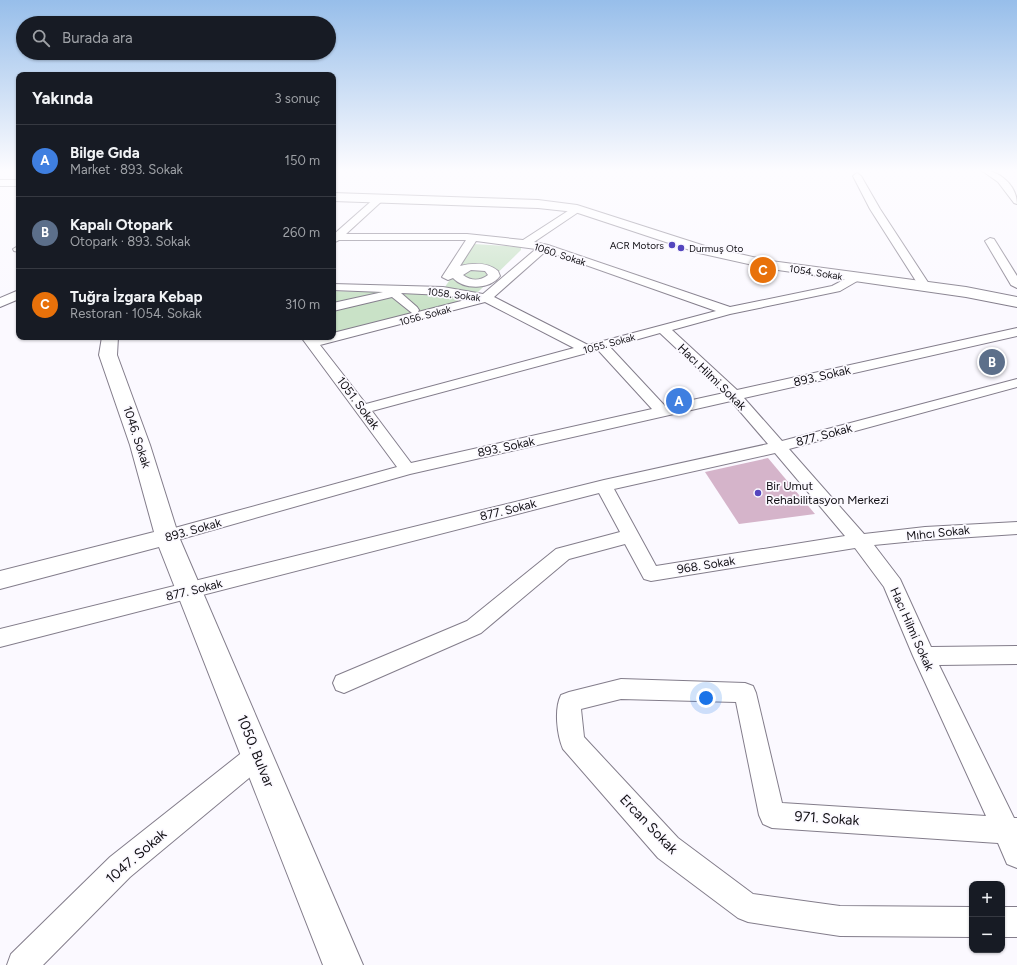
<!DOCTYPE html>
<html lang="tr">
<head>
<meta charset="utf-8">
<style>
  :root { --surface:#171b24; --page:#242831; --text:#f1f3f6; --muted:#9ea1a6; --line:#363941; --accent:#8c9099 }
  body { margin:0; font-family:Figtree,sans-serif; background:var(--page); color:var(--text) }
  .controls { position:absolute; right:12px; bottom:12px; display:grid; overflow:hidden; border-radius:8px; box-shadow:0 1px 3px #0004 }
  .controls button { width:36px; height:36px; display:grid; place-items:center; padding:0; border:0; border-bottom:1px solid var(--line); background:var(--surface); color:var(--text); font:20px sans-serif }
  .you { position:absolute; left:706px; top:698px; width:14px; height:14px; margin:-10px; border:3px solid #fff; border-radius:50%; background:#1a73e8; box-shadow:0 0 0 6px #1a73e833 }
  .badge { display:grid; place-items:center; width:26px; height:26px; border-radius:50%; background:var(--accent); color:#fff; font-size:13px; font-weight:700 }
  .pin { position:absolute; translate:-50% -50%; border:2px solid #fff; box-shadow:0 1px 4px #0006 }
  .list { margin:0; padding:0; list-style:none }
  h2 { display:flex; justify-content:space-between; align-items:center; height:52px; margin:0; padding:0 16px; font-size:17px }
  h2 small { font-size:13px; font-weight:400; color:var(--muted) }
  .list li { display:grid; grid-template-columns:26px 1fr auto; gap:12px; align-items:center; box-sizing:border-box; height:72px; padding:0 16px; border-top:1px solid var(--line) }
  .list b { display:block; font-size:15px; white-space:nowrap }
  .list p { margin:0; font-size:13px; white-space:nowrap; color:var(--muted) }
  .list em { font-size:13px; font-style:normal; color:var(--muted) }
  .icon { flex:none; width:22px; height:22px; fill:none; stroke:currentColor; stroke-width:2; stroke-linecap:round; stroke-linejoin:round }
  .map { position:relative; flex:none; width:1017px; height:965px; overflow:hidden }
  .search { position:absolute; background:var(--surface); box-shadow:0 1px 3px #0004; left:16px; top:16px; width:320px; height:44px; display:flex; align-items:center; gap:10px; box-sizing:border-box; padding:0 14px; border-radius:22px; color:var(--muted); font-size:15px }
  .panel { position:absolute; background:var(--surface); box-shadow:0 1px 3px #0004; left:16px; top:72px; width:320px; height:268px; border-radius:8px }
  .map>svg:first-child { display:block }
  .green { fill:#c9e2c7 }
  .building { fill:#d5b4ca }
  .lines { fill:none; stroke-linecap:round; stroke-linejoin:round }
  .street-casing { stroke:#837d8b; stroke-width:2 }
  .secondary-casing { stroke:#837d8b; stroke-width:2 }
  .street { fill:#fff; fill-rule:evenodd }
  .secondary { fill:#fff; fill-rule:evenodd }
  .poi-dot { fill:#5446be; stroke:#fbf9ff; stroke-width:1.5 }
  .labels { text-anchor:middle; stroke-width:3.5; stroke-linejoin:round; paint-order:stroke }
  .far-poi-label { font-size:10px; fill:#121015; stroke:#fbf9ff; text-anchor:end }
  .far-street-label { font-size:10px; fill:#121015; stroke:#fbf9ff }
  .street-label { font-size:12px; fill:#121015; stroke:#fbf9ff }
  .poi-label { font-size:12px; fill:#121015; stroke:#fbf9ff; text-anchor:start }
  .near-street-label { font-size:14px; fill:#121015; stroke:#fbf9ff }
</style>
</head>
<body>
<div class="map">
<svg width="1017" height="965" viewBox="0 0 1017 965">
  <rect width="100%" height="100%" fill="#fbf9ff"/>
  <g class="green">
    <polygon points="474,244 521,247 521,250 477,293 469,293 445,287"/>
    <polygon points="333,291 421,293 452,296 462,303 333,335"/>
  </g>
  <polygon class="building" points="768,458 815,514 739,524 705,472"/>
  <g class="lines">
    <defs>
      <g id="street">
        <path d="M 981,170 C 999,170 1017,185 1017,204 L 1014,203 L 998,182 Z"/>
        <polygon points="857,173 861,176 880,209 931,287 929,289 921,289 870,209 853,176"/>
        <rect x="0" y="180" width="19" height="6"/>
        <path d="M 379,196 L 384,199 L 382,201 L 346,234 L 467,234 L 523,240 L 574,207 L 580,207 L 580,211 L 534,242 L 548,245 L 730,307 L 832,286 L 851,276 L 859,276 L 861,278 L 859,280 L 840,291 L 730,314 L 672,330 L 737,390 L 1017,328 L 1017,336 L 744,398 L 782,441 L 1017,379 L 1017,387 L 789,449 L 864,534 L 925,527 L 1017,522 L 1017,534 L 925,540 L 874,545 L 900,579 L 931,647 L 1017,646 L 1017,664 L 939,665 L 1014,818 L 1017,818 L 1017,868 L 1007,864 L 998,843 L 772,828 L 763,824 L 759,815 L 736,702 L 621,699 L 581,709 L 584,737 L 678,838 L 753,894 L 840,906 L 972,907 L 972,937 L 840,936 L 748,922 L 738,918 L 658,858 L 563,749 C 557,735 554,709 561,695 L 569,692 L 621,679 L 745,683 L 753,686 L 756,693 L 782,803 L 986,816 L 913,656 L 884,587 L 855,548 L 651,581 L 644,579 L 625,544 L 569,559 L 481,633 L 344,693 L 336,690 L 333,683 L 336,676 L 467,621 L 556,549 L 620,532 L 599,493 L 0,647 L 0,629 L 604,480 L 768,444 L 731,401 L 410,474 L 167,543 L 160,542 L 158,537 L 160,532 L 397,467 L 301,337 L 333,337 L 333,333 L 412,313 L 392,297 L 333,311 L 333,303 L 383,292 L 333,290 L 333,284 L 443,287 L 483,294 L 536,249 L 476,241 L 460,266 C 473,263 487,262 498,271 L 500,276 C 490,290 464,290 453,278 L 448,280 L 442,277 L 466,240 L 339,240 L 333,243 L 333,235 L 376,197 ZM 546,251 L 716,311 L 588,345 L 494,297 ZM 471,270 L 485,271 L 488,275 C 480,281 471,281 463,275 ZM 401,293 L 443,295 L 469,299 L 418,312 L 419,310 L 417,307 ZM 485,302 L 574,348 L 366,404 L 320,345 ZM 660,333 L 724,393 L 665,406 L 610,347 ZM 598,350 L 652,409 L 411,463 L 372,411 ZM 775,453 L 845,536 L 656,566 L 614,489 Z"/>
        <polygon points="990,238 994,239 1017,276 1017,288 1011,285 985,241"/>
        <polygon points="18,246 19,252 14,251 13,249"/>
        <polygon points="19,290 19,299 0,307 0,298"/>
        <polygon points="258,744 267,747 270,755 267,763 130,877 43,965 7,965 11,954 110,857 249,747"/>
        <rect x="1002" y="907" width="15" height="30"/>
      </g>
      <g id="secondary">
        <polygon points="333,193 538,200 577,205 708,247 771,261 966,287 1017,297 1017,307 966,297 771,269 699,253 575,212 538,208 333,201"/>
        <polygon points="102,337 118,337 117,355 150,445 179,537 363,965 323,965 159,547 0,589 0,571 154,532 130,445 99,355"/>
      </g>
    </defs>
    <use href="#street" class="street-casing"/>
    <use href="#secondary" class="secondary-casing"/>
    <use href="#street" class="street"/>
    <use href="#secondary" class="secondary"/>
  </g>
  <linearGradient id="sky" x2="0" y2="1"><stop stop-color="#97beea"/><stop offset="0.56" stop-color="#fdfcff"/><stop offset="1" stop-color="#fdfcff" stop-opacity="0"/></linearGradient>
  <rect width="1017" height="305" fill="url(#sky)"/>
  <g class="poi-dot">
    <circle cx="672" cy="245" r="4"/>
    <circle cx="681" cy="248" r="4"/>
    <circle cx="758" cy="493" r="4"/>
  </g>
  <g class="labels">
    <g class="far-poi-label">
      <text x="664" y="249">ACR Motors</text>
      <text x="689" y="252" text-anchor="start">Durmuş Oto</text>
    </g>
    <g class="far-street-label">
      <text transform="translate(560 254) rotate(18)" y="4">1060. Sokak</text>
      <text transform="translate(816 272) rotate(9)" y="4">1054. Sokak</text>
      <text transform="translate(454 294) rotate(7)" y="4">1058. Sokak</text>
      <text transform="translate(425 315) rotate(-15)" y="4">1056. Sokak</text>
      <text transform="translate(609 343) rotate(-15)" y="4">1055. Sokak</text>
    </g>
    <g class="street-label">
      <text transform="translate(822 376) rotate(-13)" y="4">893. Sokak</text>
      <text transform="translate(712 377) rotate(44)" y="4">Hacı Hilmi Sokak</text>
      <text transform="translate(358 403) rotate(53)" y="4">1051. Sokak</text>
      <text transform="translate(824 435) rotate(-15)" y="4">877. Sokak</text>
      <text transform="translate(137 437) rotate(72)" y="4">1046. Sokak</text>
      <text transform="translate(506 447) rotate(-12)" y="4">893. Sokak</text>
      <text transform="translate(508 510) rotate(-14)" y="4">877. Sokak</text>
      <text transform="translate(193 530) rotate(-16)" y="4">893. Sokak</text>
      <text transform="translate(938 533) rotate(-6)" y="4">Mıhcı Sokak</text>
      <text transform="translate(706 565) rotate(-9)" y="4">968. Sokak</text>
      <text transform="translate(194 590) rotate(-14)" y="4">877. Sokak</text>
      <text transform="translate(912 629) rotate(66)" y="4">Hacı Hilmi Sokak</text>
    </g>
    <g class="poi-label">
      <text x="766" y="490">Bir Umut<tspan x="766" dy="14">Rehabilitasyon Merkezi</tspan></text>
    </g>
    <g class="near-street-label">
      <text transform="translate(256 751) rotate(68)" y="5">1050. Bulvar</text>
      <text transform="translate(827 818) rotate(4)" y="5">971. Sokak</text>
      <text transform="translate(649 824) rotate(46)" y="5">Ercan Sokak</text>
      <text transform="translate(136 856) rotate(-41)" y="5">1047. Sokak</text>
    </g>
  </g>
</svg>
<div class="controls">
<button>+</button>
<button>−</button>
</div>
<div class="you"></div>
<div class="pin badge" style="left:679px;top:401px;background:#3f7fe0">A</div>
<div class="pin badge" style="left:992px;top:362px;background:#5c6f8a">B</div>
<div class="pin badge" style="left:763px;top:270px;background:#e8710a">C</div>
<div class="search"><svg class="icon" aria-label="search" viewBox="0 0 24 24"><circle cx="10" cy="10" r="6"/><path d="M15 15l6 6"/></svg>Burada ara</div>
<section class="panel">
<h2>Yakında<small>3 sonuç</small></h2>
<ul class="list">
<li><span class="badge" style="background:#3f7fe0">A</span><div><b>Bilge Gıda</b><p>Market · 893. Sokak</p></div><em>150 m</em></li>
<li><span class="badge" style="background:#5c6f8a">B</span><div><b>Kapalı Otopark</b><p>Otopark · 893. Sokak</p></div><em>260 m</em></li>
<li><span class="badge" style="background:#e8710a">C</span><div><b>Tuğra İzgara Kebap</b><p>Restoran · 1054. Sokak</p></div><em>310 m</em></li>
</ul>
</section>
</div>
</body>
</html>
